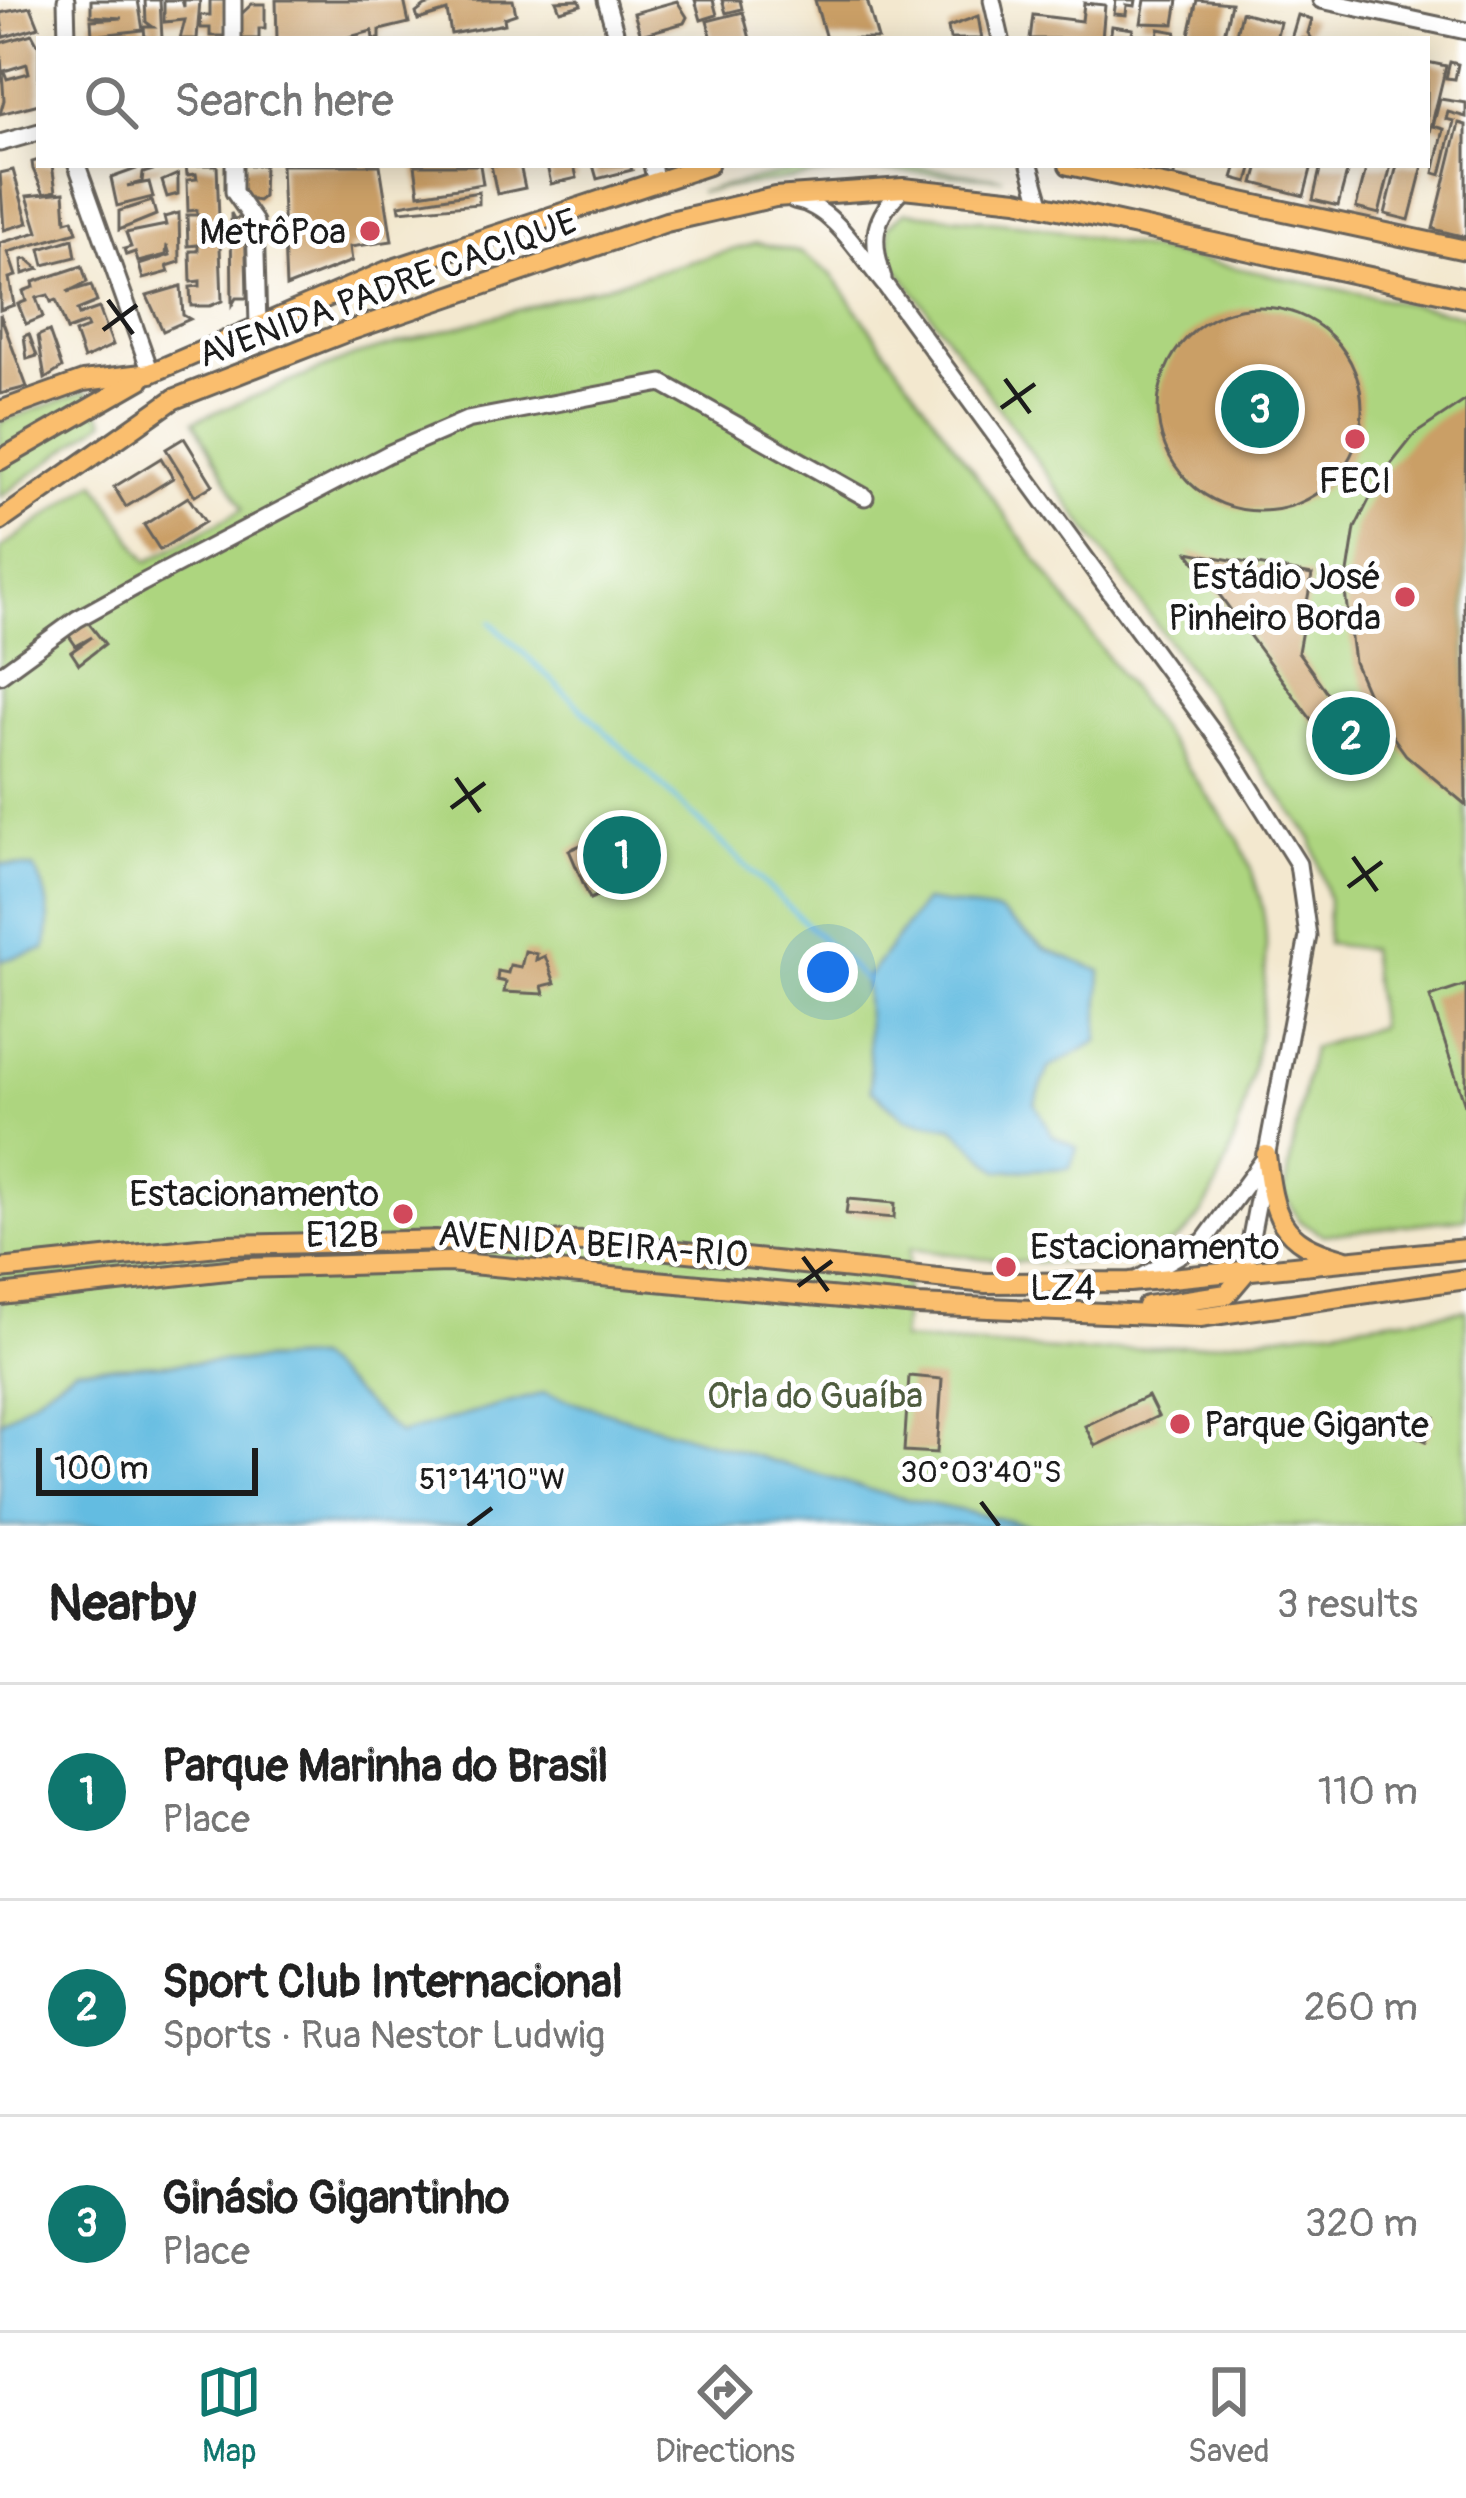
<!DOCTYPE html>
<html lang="en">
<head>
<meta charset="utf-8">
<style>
  :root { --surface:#fff; --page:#f2f2f2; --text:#222; --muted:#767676; --line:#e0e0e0; --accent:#0f766e }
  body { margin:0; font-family:Pangolin,sans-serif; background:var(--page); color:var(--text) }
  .scale { position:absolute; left:36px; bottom:30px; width:222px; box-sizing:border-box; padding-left:12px; border:6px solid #1c1c1c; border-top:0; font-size:33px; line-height:42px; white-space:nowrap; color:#1c1c1c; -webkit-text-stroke:9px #fff; paint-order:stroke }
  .you { position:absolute; left:828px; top:972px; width:42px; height:42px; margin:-30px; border:9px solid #fff; border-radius:50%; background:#1a73e8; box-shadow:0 0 0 18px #1a73e833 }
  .badge { display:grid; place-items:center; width:78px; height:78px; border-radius:50%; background:var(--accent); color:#fff; font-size:39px; font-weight:700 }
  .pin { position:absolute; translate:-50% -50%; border:6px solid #fff; box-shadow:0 3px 12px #0006 }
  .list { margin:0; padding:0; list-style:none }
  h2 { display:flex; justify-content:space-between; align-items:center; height:156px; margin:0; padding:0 48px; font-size:51px }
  h2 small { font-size:39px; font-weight:400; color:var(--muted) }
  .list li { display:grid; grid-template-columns:78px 1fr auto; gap:36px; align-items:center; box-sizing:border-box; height:216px; padding:0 48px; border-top:3px solid var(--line) }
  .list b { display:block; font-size:45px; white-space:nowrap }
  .list p { margin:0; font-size:39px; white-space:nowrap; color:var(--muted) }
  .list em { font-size:39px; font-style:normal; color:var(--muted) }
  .icon { flex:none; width:66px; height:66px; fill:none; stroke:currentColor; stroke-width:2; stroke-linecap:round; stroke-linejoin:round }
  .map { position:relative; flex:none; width:1466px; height:1526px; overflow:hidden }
  .search { position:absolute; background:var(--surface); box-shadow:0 6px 30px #0003; left:36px; right:36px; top:36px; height:132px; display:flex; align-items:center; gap:30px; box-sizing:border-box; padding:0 42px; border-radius:0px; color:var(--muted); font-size:45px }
  .sheet { height:804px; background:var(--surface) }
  nav { display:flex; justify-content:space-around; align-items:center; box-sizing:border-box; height:168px; border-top:3px solid var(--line); background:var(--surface); font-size:33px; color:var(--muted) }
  nav a { display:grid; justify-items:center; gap:6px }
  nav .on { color:var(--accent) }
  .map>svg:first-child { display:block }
  .green { fill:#add57f; stroke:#64784e; stroke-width:3 }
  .water { fill:#64bce1; stroke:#406c7e; stroke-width:3 }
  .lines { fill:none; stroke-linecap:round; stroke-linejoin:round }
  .stream { stroke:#64bce1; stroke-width:4.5 }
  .building { fill:#ca9f66; fill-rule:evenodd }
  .minor-casing { stroke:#67635b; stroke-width:21 }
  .major-casing { stroke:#67635b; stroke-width:24 }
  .minor { stroke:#fff; stroke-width:15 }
  .major { stroke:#fabe6e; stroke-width:18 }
  .ticks { fill:none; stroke:#1c1c1c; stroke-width:4.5 }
  .poi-dot { fill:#d1495b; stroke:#fff; stroke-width:4.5 }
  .labels { text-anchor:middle; stroke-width:10; stroke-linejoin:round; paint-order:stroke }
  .poi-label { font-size:36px; fill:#1c1c1c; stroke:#fff; text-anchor:end }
  .street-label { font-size:36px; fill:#1c1c1c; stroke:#fff }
  .park-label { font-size:36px; fill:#4f5d3f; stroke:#fff }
  .ticks-label { font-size:30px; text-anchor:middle; fill:#1c1c1c; stroke:#fff; stroke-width:10; stroke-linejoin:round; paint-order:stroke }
</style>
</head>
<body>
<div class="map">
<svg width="1466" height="1526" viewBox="0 0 1466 1526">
  <rect width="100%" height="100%" fill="#fff"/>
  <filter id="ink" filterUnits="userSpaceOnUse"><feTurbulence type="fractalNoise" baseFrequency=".00833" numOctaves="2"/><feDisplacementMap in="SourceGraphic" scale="24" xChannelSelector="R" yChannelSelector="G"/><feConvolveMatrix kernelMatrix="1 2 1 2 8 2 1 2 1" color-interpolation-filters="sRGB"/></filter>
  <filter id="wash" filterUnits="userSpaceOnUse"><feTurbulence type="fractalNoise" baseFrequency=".004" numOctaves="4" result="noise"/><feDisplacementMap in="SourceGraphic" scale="48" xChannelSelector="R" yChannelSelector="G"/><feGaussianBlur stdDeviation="2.7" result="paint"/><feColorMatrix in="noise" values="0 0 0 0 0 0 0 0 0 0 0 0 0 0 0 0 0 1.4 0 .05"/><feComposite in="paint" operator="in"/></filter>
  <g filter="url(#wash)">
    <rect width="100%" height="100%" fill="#f3e8cf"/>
    <g class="green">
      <polygon points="818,165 900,165 1003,178 859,169 699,192"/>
      <polygon points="905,212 1036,226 1466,316 1466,1218 1324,1235 1299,1221 1284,1193 1312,1048 1379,1027 1369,949 1327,944 1328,900 1312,839 892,261 888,226"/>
      <path d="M 757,243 L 802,253 L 831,274 L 1238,838 C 1250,866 1262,895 1265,925 C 1273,996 1238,1206 1173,1242 C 1106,1279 984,1258 910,1249 L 901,1340 L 1084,1352 L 1196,1345 L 1466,1310 L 1466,1526 L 1034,1526 L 887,1495 L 399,1435 L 314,1358 L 76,1368 L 0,1422 L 0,549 L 96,482 L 147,562 L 243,509 L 194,421 L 354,356 Z"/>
      <polygon points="87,391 105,421 0,497 0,422"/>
    </g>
    <g class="water">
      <path d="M 0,864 L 34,868 C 48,889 53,924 45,949 L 0,961 Z"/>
      <polygon points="924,901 999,912 1045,949 1101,971 1098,1041 1049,1068 1035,1103 1052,1135 1077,1148 1070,1168 999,1171 953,1127 906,1119 871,1090 865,980"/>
      <polygon points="315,1358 399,1434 544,1393 887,1495 1034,1526 0,1526 0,1422 76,1368"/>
    </g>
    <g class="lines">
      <polyline class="stream" points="491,622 865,980"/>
    </g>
    <g id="blocks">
      <g class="building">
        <polygon points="91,0 138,0 143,30 92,36 91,20 122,18 91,16"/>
        <polygon points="145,0 160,0 162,39 145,39 144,27 153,27 146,22"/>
        <polygon points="164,0 182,0 184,7 184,0 200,0 197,39 180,39 185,20 164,22"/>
        <polygon points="210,0 225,0 225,36 210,36 210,28 201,28 200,15 210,15"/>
        <polygon points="276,0 404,0 409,23 380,30 380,39 373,39 372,31 342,39 277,39"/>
        <polygon points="444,0 513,0 516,14 504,18 505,24 451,34 447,11 418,20 416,13 425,6"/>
        <polygon points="579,0 581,5 560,11 556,1"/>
        <polygon points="695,0 713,0 717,15 701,20"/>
        <polygon points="722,0 740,0 742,9 726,13"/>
        <polygon points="815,0 867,0 878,39 826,39"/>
        <polygon points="1116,0 1136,0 1135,6 1127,5 1126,15 1114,14"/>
        <polygon points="1145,0 1178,0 1174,24 1141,23"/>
        <polygon points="1197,0 1231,3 1223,39 1188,39"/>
        <polygon points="677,1 687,17 684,23 641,35 634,13"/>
        <polygon points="1084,3 1105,5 1102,39 1030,39 1033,15 1082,21"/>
        <polygon points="252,4 265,4 265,28 259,28 259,39 235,39 235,20"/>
        <polygon points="31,7 39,27 4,37 0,13"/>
        <polygon points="743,12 750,39 712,39 707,21"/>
        <polygon points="1241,12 1280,22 1276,39 1235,39"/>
        <polygon points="1298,15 1312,19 1308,33 1312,39 1291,39"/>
        <polygon points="978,16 982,39 950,39 948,27"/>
        <polygon points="1112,26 1133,29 1131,39 1110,39"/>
        <polygon points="1159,29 1176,32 1175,39 1158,39"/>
        <path d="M 32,34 L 39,47 L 39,104 L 0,114 L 4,100 L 0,43 ZM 27,64 L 29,73 L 7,79 L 4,71 Z"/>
        <polygon points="1427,62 1446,66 1429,136 1427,135"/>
        <polygon points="1450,62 1458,64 1455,79 1446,78"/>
        <polygon points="1440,99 1466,103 1466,117 1448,112 1446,119 1454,121 1441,175 1434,173 1444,129 1433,126"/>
        <polygon points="1459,123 1466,125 1466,237 1433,229"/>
        <polygon points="39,160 39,165 52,165 56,191 44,194 33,169 32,162"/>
        <polygon points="135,165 166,166 143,173 142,182 127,186 149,182 153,197 117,206 111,178 136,169"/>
        <polygon points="186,165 217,165 222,301 210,306 191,306 190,287 200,286 200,281 191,282 190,251 198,251 198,245 188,246 187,215 197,215 197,210 188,211 187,180 197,179 196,174 187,175"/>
        <polygon points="235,165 264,165 263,197 258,201 238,197"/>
        <polygon points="281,165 380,165 392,241 350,247 352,261 286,287"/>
        <polygon points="415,165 480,165 483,184 419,194"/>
        <polygon points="491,165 520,165 525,188 497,194"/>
        <polygon points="547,165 574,165 577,178 551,184"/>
        <polygon points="593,165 630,165 632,170 597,179"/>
        <polygon points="1164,165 1176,165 1173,180 1162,177"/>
        <polygon points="1237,165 1253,165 1248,182 1233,178"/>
        <polygon points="1259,165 1312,165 1304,196 1254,183"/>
        <polygon points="1321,165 1349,165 1338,206 1313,200"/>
        <polygon points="1367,165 1391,165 1379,214 1356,208"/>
        <polygon points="1397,165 1423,165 1409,220 1385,214"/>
        <polygon points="13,170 28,223 4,230 0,173"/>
        <polygon points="178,174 178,194 167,197 162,181"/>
        <polygon points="64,192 66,221 73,219 77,232 8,252 16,276 9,278 14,305 0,310 0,243 38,232 27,196"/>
        <polygon points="479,192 479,204 400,211 399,205"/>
        <polygon points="152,201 156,215 119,230 119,211"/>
        <polygon points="179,213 180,262 167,266 169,272 143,279 139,265 170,255 167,245 166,255 138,262 135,252 126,255 124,249 131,247 126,233 166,225 164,217"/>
        <polygon points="231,213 234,219 245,217 246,254 247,298 236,298 232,305"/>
        <polygon points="73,239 76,257 44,265 40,249"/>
        <polygon points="27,259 39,269 23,274 22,260"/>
        <polygon points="82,266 87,282 67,292 91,285 97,302 77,310 79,315 99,308 113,345 84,359 75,333 88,328 86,323 67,330 56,300 51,302 48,295 36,298 43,317 26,324 18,304 26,301 23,291 34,287 33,282"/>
        <polygon points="181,286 183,315 190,319 163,331 147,296"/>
        <circle cx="1260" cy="409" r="102"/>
        <polygon points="0,314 27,387 0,394"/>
        <polygon points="49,331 62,368 45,379 38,336"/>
        <polygon points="29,334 37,356 27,359 24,336"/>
        <polygon points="1466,400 1464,602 1466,805 1406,755 1376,713 1354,662 1345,592 1355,528 1380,478 1415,434"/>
        <polygon points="184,438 213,485 195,496 166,449"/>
        <polygon points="161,458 173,478 126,507 114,487"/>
        <polygon points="188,497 205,522 160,550 144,525"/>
        <polygon points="1188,552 1312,575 1298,652 1347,720 1324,737"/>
        <polygon points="87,621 105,644 79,664 71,652 92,637 76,646 67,633"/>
        <polygon points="597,838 618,887 590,899 569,850"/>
        <polygon points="525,951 537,954 536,960 545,956 555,983 542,986 544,994 504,992 506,982 497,980 498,971 508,973 510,965 521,967"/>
        <polygon points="1466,985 1466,1105 1465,1105 1430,997"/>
        <polygon points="848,1199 895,1203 894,1218 846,1214"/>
        <polygon points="909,1376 942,1379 937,1453 904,1451"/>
        <polygon points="1148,1396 1158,1416 1095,1446 1085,1426"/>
        <polygon points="1426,1413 1435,1417 1426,1441 1417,1437"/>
      </g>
    </g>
  </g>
  <g filter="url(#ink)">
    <use href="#blocks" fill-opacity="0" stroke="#67635b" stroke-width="3"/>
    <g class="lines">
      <defs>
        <g id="minor">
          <polyline points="66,0 67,39"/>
          <polyline points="233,0 233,39"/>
          <polyline points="606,0 617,39"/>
          <polyline points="992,0 1001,39"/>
          <polyline points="1321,0 1466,31"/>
          <polyline points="0,143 39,132"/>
          <polyline points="77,165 151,373"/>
          <polyline points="234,165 234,192 255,222 258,325"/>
          <polyline points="652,165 655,178"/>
          <polyline points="1030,165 1041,203"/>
          <path d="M 794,200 C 834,206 861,257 886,286 L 1231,757 L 1298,864 L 1308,936 L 1244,1274"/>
          <path d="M 883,278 C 870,238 873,218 903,188"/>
          <polyline points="0,675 77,619 142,583 388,454 467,420 662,383 865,497"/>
          <polyline points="1138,1279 1204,1241 1262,1162"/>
        </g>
        <g id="major">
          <polyline points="1069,165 1466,250"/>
          <polyline points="0,411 83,381 151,373 387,271 708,165"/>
          <polyline points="0,460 141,379"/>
          <polyline points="0,521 174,399 343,333 666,222 775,197 903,188 1017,200 1466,298"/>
          <path d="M 1266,1155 C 1274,1216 1278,1242 1343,1259"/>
          <polyline points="0,1269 227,1245 449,1240 591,1242 986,1283 1130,1282 1466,1249"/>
          <polyline points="0,1295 245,1268 449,1262 917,1305 1200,1317 1466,1279"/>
          <polyline points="1147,1306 1227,1294 1244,1274"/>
        </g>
      </defs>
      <use href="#minor" class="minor-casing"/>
      <use href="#major" class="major-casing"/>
      <use href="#minor" class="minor"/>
      <use href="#major" class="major"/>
    </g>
  </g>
  <path class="ticks" d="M 108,300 L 133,334M 103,330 L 137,305M 1005,379 L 1030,413M 1001,408 L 1035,384M 456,778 L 480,812M 451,808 L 485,783M 1353,857 L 1377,891M 1348,887 L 1382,862M 803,1257 L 828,1291M 798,1286 L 832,1261M 981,1502 L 999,1526M 468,1526 L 492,1508"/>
  <g class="poi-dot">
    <circle cx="370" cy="231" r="12"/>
    <circle cx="1355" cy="439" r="12"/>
    <circle cx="1405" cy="597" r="12"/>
    <circle cx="403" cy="1214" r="12"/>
    <circle cx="1006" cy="1267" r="12"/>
    <circle cx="1180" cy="1424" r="12"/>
  </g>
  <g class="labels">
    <g class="poi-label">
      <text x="346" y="244">MetrôPoa</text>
      <text x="1355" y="493" text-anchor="middle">FECI</text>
      <text x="1381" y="589">Estádio José<tspan x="1381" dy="41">Pinheiro Borda</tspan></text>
      <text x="379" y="1206">Estacionamento<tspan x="379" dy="41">E12B</tspan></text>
      <text x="1030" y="1259" text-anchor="start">Estacionamento<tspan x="1030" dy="41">LZ4</tspan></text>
      <text x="1204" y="1437" text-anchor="start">Parque Gigante</text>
    </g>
    <g class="street-label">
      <text transform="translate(387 287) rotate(-20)" y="13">AVENIDA PADRE CACIQUE</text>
      <text transform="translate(593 1243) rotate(4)" y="13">AVENIDA BEIRA-RIO</text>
    </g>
    <g class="park-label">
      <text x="815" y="1408">Orla do Guaíba</text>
    </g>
  </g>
  <g class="ticks-label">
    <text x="981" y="1482">30°03'40"S</text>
    <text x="492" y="1489">51°14'10"W</text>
  </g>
</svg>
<div class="scale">100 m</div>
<div class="you"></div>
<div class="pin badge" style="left:622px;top:855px">1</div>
<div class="pin badge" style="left:1351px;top:736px">2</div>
<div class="pin badge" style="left:1260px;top:409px">3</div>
<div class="search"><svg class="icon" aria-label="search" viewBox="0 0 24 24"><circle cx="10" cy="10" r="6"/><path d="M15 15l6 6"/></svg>Search here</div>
</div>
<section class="sheet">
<h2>Nearby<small>3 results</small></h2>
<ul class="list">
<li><span class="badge">1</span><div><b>Parque Marinha do Brasil</b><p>Place</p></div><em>110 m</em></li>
<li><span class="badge">2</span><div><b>Sport Club Internacional</b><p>Sports · Rua Nestor Ludwig</p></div><em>260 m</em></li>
<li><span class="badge">3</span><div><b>Ginásio Gigantinho</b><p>Place</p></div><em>320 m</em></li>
</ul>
</section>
<nav>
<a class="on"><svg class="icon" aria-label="map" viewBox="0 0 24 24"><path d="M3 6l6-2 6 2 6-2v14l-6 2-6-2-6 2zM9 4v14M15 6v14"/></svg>Map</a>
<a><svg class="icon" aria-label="directions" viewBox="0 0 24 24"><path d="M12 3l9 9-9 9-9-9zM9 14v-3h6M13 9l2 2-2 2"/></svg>Directions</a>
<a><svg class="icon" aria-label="saved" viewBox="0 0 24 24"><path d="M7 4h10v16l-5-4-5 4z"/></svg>Saved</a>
</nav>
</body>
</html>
